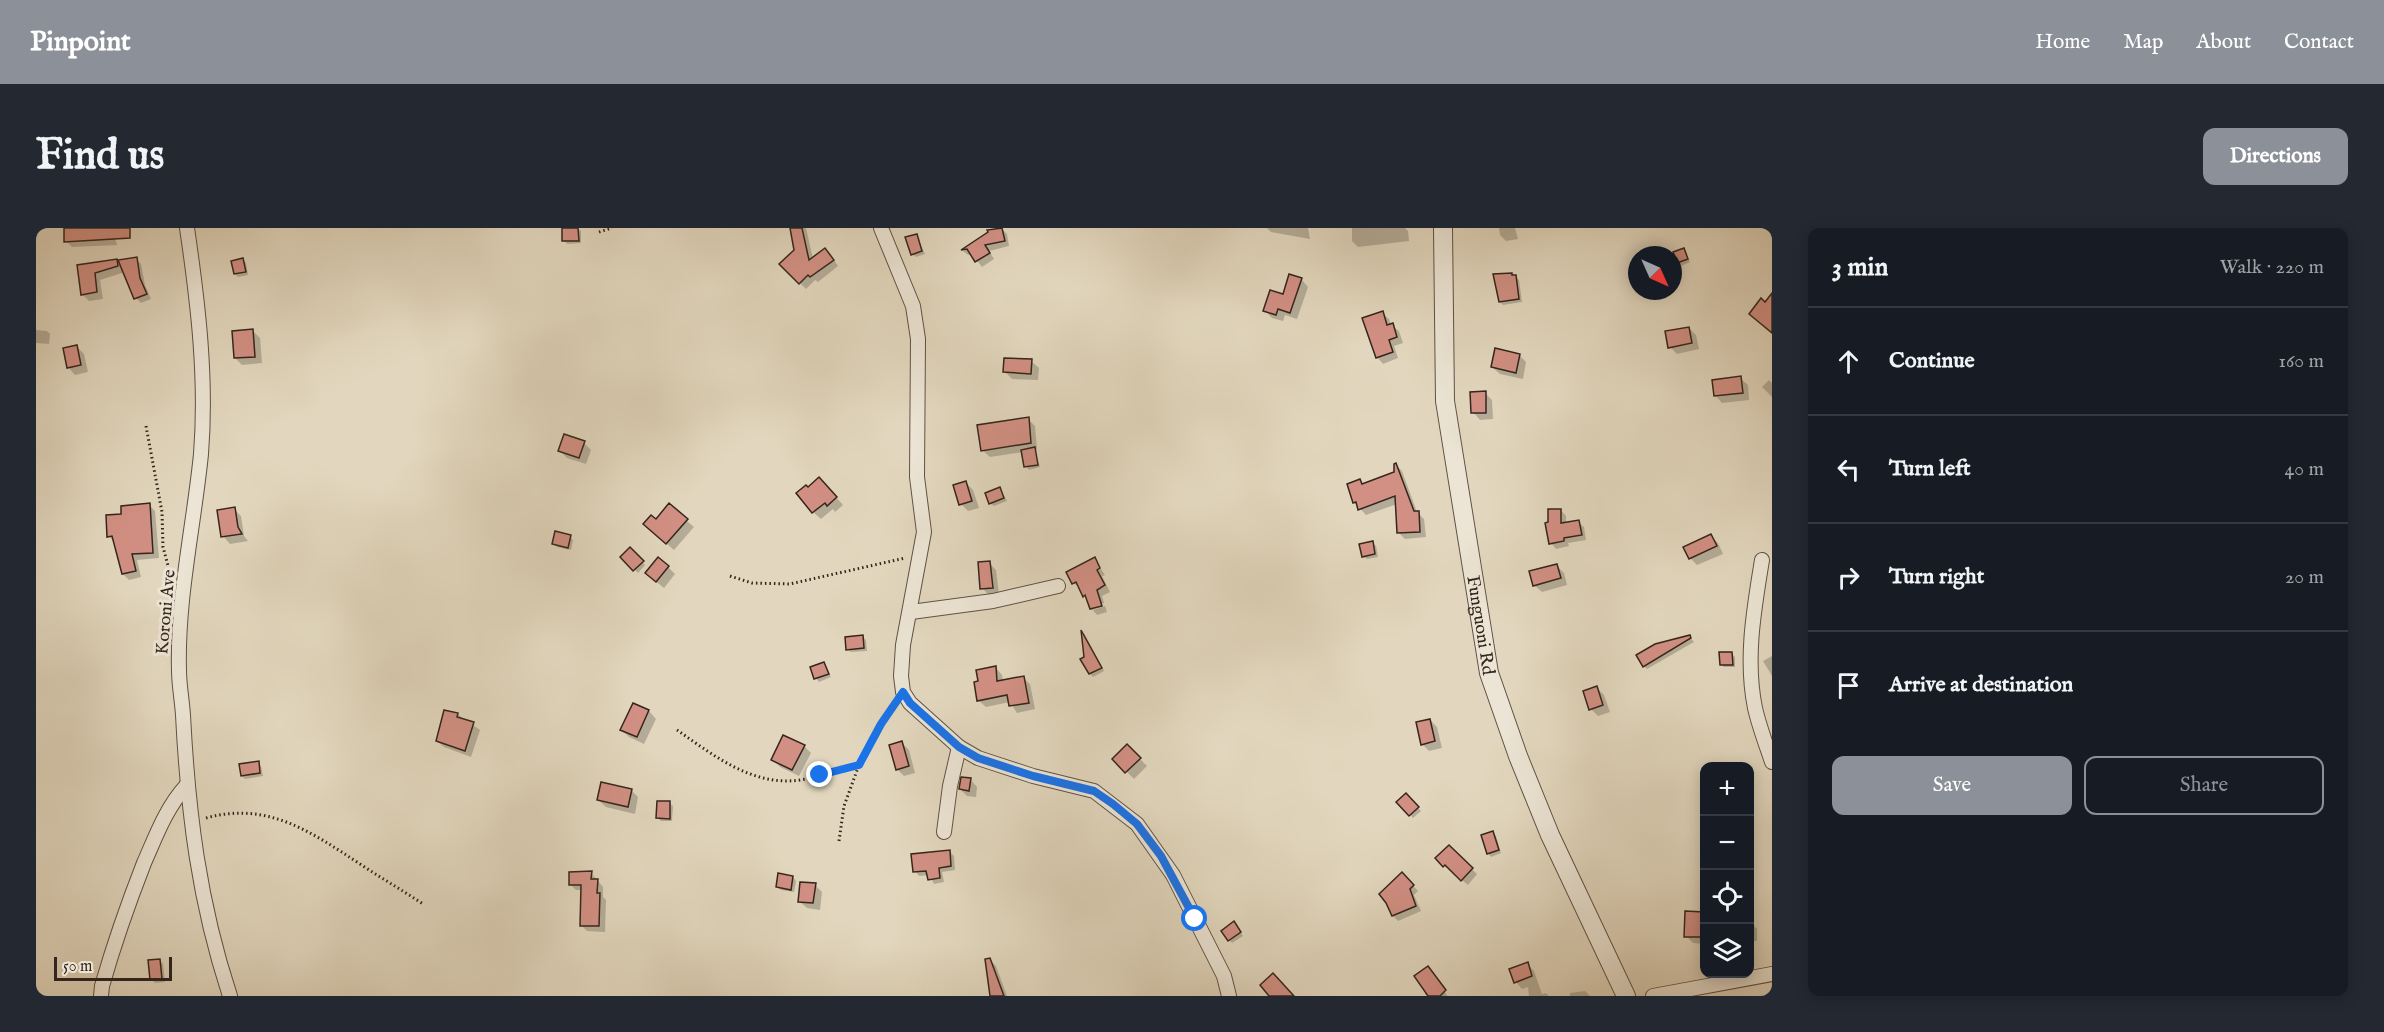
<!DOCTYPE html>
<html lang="en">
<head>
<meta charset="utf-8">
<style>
  :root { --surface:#171b24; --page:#242831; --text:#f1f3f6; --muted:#9ea1a6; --line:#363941; --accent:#8c9099 }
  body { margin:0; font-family:"IM FELL English",serif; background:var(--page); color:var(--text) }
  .controls { position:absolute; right:18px; bottom:18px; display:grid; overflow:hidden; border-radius:12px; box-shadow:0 3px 15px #0003 }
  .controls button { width:54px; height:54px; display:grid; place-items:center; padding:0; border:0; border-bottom:2px solid var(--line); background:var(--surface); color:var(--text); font:30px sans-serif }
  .compass { position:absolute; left:1592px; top:18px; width:54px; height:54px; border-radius:50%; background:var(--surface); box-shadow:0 3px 15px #0003; rotate:135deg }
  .scale { position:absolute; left:18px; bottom:15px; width:118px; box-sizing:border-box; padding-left:6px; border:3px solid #35251c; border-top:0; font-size:16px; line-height:21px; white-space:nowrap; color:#35251c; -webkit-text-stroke:4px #ece5d5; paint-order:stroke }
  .stop { position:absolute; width:18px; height:18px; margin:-14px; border:4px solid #1a73e8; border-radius:50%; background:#fff }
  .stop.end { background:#1a73e8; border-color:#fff; box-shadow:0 2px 6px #0008 }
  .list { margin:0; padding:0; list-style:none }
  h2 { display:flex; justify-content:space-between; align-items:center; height:78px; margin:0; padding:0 24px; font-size:26px }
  h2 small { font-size:20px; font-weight:400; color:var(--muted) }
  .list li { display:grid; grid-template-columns:39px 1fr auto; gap:18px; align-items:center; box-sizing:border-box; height:108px; padding:0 24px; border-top:2px solid var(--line) }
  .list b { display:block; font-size:22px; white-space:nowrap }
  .list em { font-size:20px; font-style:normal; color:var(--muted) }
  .actions { display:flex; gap:12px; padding:18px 24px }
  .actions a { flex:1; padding:14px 0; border:2px solid var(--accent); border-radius:12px; text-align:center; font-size:21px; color:var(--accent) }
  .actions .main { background:var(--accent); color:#fff }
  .icon { flex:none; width:33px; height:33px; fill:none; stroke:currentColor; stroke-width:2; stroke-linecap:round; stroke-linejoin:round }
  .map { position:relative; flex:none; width:1736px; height:768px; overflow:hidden; border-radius:12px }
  header { display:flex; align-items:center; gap:36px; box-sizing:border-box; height:84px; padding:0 30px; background:var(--accent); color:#fff }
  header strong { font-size:28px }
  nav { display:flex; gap:33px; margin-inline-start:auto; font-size:21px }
  .intro { display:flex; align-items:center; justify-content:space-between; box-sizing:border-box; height:144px; padding:0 36px }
  h1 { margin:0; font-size:42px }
  .button { padding:15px 27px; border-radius:12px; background:var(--accent); color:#fff; font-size:21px; font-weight:700 }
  main { display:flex; gap:36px; padding:0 36px }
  aside { flex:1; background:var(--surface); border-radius:12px; box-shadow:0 3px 15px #0003 }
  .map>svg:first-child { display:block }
  .shadow { fill:#0003 }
  .building { fill:#d29084; stroke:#35251c; stroke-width:1.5 }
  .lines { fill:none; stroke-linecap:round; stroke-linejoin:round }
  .minor-casing { stroke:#605244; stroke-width:16 }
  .tertiary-casing { stroke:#605244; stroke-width:20 }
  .path { stroke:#35251c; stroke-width:3; stroke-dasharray:1.5 3; stroke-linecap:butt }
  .minor { stroke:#ece5d5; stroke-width:14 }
  .tertiary { stroke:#ece5d5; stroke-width:18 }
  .route { stroke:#1a73e8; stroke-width:8 }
  .labels { text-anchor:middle; stroke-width:6; stroke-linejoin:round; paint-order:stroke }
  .street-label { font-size:18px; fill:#35251c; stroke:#ece5d5 }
</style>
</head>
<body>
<header>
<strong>Pinpoint</strong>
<nav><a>Home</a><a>Map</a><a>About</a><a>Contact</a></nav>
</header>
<div class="intro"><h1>Find us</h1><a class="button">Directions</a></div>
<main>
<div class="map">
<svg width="1736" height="768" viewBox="0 0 1736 768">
  <rect width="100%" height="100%" fill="#e2d7be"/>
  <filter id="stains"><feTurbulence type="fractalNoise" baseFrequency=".00333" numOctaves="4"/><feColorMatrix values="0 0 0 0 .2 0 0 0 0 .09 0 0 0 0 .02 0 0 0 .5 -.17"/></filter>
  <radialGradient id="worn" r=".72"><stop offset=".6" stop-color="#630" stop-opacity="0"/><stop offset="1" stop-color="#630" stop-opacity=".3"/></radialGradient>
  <g class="shadow">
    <polygon points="29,0 76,0 81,17 36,19 30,13"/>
    <polygon points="541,0 545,3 545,15 531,16 528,12"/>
    <polygon points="755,0 770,0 777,31 795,28 802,38 782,54 779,52 770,61 745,36 760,22"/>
    <polygon points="965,0 971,6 973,18 953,23 958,31 946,39 936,26 932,27 927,23 954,4"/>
    <polygon points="1231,0 1272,0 1274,11 1235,4"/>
    <polygon points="1316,0 1369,0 1372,3 1373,13 1322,19 1316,13"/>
    <polygon points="1463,0 1479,0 1482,11 1470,13 1464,7"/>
    <polygon points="880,7 889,26 880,29 876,26"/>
    <polygon points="1648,22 1654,34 1645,38 1639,25"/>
    <polygon points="100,31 105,36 109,57 115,71 105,75 100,70 89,44 64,52 67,71 53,73 46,66 43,38 80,33 87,40"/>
    <polygon points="207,32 210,35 212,47 202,49 199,46"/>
    <polygon points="1476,47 1483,52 1486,74 1467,77 1464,74"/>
    <polygon points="1265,51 1272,59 1261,91 1249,87 1247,93 1236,90 1228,82"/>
    <polygon points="1346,85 1353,91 1355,97 1363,103 1367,115 1358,118 1362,130 1347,136 1341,129"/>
    <polygon points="1653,100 1660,107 1663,121 1641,126 1634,119"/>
    <polygon points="0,102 11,103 14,106 13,116 0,115"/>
    <polygon points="217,103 224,110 226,135 206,137 199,130"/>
    <polygon points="41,119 48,126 52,144 39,147 32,139"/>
    <polygon points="1483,127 1490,134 1487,151 1464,146 1456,139"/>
    <polygon points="995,133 1003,140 1002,152 976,151 969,144"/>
    <polygon points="1704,150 1712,157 1713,172 1686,175 1679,167"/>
    <polygon points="1733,152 1736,155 1736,169 1726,159"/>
    <polygon points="1449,165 1456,172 1457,191 1444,192 1437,184"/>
    <polygon points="992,191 999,198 1001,221 999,222 1004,239 993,242 990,238 987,224 954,229 946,222"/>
    <polygon points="548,215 555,222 550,236 531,230 524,223"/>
    <polygon points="1360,237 1366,243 1381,284 1388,291 1390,309 1369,311 1363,305 1361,276 1330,287 1318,274 1324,253 1328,257 1360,246"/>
    <polygon points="930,255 937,262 943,280 932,283 925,276"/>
    <polygon points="790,258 807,277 799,284 797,281 785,291 777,284 772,261"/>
    <polygon points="964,261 971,273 958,278 954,275"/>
    <polygon points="113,277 119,283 123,330 101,332 105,349 93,352 87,346 78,314 73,308 87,288"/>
    <polygon points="633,278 658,299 638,322 616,303 620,294"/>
    <polygon points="198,281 205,288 208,308 212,313 194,316 187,308"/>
    <polygon points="1525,282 1530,288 1530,296 1542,294 1548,299 1550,312 1532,315 1533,318 1520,321 1515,315"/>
    <polygon points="1675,308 1682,315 1687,326 1661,337 1654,330"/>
    <polygon points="534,309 537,312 535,322 521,319 518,316"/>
    <polygon points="1336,315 1340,318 1342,329 1331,331 1327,328"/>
    <polygon points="594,321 609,337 602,345 586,329"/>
    <polygon points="1058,331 1069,347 1066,348 1074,364 1066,368 1068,375 1057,379 1057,382 1069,378 1071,384 1061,387 1055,380 1045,360 1037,355"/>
    <polygon points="953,335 960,342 963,366 953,367 946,360"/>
    <polygon points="1521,338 1528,345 1531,357 1506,364 1498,357"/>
    <polygon points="632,339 639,346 628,360 618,352"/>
    <polygon points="1048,405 1068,443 1057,449 1054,446 1049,430"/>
    <polygon points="826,408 830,412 831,423 815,424 811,421"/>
    <polygon points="1653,408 1658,414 1611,441 1608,438"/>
    <polygon points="1696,426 1699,429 1699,439 1688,439 1685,436"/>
    <polygon points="1736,428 1736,448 1727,433"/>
    <polygon points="788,435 795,449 783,454 780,450"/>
    <polygon points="960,440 966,447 967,453 987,450 994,456 999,481 981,485 974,474 950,479 943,473 944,454"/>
    <polygon points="1561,460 1568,467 1574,484 1562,488 1555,481"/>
    <polygon points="598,477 613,483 620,491 608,516 593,509 586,502"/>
    <polygon points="421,486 444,502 435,529 408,519 401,513"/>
    <polygon points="1394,492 1401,499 1406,520 1393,523 1386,516"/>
    <polygon points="866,515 873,522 879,545 868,548 861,541"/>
    <polygon points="768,518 775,525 763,548 744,539 737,531"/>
    <polygon points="1091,518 1111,538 1098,551 1078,531"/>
    <polygon points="222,535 225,538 227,548 209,551 206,548"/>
    <polygon points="934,551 941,559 940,569 931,568 924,561"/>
    <polygon points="595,562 602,569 599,586 570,579 562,572"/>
    <polygon points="1370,567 1385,583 1377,590 1362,574"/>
    <polygon points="633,575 637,578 636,593 625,593 622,590"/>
    <polygon points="1457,605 1460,608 1465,625 1455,629 1452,625"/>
    <polygon points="1413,619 1441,646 1432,657 1408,638"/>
    <polygon points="914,624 918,628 919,642 906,644 908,654 898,656 893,647 883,648 879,643"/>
    <polygon points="555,645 567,659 567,669 570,672 569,704 551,703 545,697 546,662 540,662 534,656"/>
    <polygon points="1366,646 1382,663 1378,667 1385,683 1362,693 1357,688 1352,674"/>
    <polygon points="757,649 760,653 758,664 745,662 741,659"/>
    <polygon points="779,657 786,664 784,682 771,680 763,673"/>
    <polygon points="1651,685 1668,685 1668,716 1657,715 1650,708"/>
    <polygon points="1714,694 1721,701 1721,713 1714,713"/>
    <polygon points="1201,698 1207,708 1196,715 1193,712"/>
    <polygon points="953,731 960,738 971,768 955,768"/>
    <polygon points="124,733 127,736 129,754 119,755 116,751"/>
    <polygon points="1491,736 1498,743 1506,766 1510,765 1513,768 1493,768 1492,759 1486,761 1480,754"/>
    <polygon points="1394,743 1411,767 1411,768 1392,768 1389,766"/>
    <polygon points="1679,746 1706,746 1686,754"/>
    <polygon points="1549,763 1554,768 1534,768 1534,765"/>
  </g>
  <g class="building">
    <polygon points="28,0 94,0 94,10 28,14"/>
    <polygon points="526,0 542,0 543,13 526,13"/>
    <polygon points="754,0 766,0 773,32 789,20 798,32 774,49 772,47 763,56 743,36 758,22"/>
    <polygon points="966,0 969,13 949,17 954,25 939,34 931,21 925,22 952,4 951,2"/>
    <polygon points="881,6 886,23 875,27 869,9"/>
    <polygon points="1648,20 1652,31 1641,35 1637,24"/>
    <polygon points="101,29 104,50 111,66 98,71 82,32"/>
    <polygon points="207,30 210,44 198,46 195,33"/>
    <polygon points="81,31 82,38 59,45 61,64 45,67 41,37"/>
    <polygon points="1476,45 1476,47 1480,47 1483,71 1463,74 1457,46"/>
    <polygon points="1253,46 1266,50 1254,85 1242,81 1240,87 1227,83 1234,62 1247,66"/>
    <polygon points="1736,65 1736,105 1713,86 1725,70 1729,74"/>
    <polygon points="1347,83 1351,97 1357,95 1361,109 1353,112 1357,124 1340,130 1326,90"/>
    <polygon points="1653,99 1656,115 1632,120 1629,103"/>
    <polygon points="217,101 219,129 198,130 196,103"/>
    <polygon points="41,117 45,137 31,140 27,120"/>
    <polygon points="1459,120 1484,126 1480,145 1455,139"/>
    <polygon points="968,130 996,131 995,146 967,144"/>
    <polygon points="1705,148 1707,165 1678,168 1676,152"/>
    <polygon points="1450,163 1450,185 1435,185 1434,164"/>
    <polygon points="993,189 995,215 945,223 941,197"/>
    <polygon points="528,206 549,213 543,230 522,223"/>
    <polygon points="999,219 1002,237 988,239 985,222"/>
    <polygon points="1360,235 1378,283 1383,283 1384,304 1361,305 1359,268 1322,282 1320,274 1317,275 1311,256 1324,251 1326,256 1358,244 1358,236"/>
    <polygon points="783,249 801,269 791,278 789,275 776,285 760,265 770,257 772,259"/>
    <polygon points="930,253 936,273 923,277 917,257"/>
    <polygon points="964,259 968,270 953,276 949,265"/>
    <polygon points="114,275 117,325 96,326 100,343 86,346 76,308 71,309 70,287 85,286 85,278"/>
    <polygon points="633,275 652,291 630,316 607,296 615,287 620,291"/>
    <polygon points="199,279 202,299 206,306 185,309 181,282"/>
    <polygon points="1512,281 1525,281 1525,295 1543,292 1546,307 1528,310 1528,313 1513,316 1509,295 1512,294"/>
    <polygon points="519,303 535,307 532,320 516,316"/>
    <polygon points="1675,306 1681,318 1653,331 1647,319"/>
    <polygon points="1337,313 1339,326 1326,329 1323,316"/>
    <polygon points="594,319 608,333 597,343 584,329"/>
    <polygon points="622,329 633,338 620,354 609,345"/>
    <polygon points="1059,329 1064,340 1061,342 1069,357 1061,362 1066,378 1054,381 1049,367 1047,369 1040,354 1036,356 1030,344"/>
    <polygon points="954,333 957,360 944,361 942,334"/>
    <polygon points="1521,336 1525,350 1497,358 1493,343"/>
    <polygon points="1045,402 1066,440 1053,446 1044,431 1048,429"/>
    <polygon points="827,407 828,420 810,422 809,409"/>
    <polygon points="1654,407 1655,410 1607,439 1600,427 1619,416"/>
    <polygon points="1683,424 1696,424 1697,437 1684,437"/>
    <polygon points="788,434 793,446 778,451 774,439"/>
    <polygon points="960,438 961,453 988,448 993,475 973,478 971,467 941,473 938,454 942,453 940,442"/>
    <polygon points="1561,458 1567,477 1553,482 1547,463"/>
    <polygon points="597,475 613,482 601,509 584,502"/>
    <polygon points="408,482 422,485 421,489 438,494 429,523 400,513"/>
    <polygon points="1394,491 1399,513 1385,517 1380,494"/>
    <polygon points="747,507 769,517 756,542 735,532"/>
    <polygon points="866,513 873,538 860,542 853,517"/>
    <polygon points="1091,516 1105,530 1089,545 1076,531"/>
    <polygon points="223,533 224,545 205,548 203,536"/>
    <polygon points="925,549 935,550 933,563 923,561"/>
    <polygon points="565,554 596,561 592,579 561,572"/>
    <polygon points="1370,565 1383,579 1373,588 1360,574"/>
    <polygon points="621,573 634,573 634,591 620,590"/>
    <polygon points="1457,603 1463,622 1451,626 1445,607"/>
    <polygon points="1413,617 1437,640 1425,653 1409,637 1407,639 1399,630"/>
    <polygon points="914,622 915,638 903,640 904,650 892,652 890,643 877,644 875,626"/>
    <polygon points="556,643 555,651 562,651 561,665 564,665 563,698 544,698 545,657 533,657 533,644"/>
    <polygon points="1366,644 1378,657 1374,661 1380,678 1356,688 1350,675 1343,666"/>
    <polygon points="742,645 757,648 755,662 740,659"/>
    <polygon points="764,654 780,655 777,675 762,674"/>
    <polygon points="1649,683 1668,684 1668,709 1648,709"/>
    <polygon points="1198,693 1205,704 1192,713 1185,703"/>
    <polygon points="954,730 968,768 954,768 949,731"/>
    <polygon points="124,731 126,751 114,752 112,732"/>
    <polygon points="1492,734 1496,748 1478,755 1473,741"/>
    <polygon points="1392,738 1410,762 1404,768 1392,768 1378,748"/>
    <polygon points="1237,745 1258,768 1233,768 1224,757"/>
  </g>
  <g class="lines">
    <defs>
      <g id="minor">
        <path d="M 151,0 C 162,75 171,150 165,226 C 158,297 141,370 143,442 C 143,457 146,472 147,487 C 152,585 163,674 194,768"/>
        <polyline points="845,0 877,78 882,111 881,249 888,304 867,417 865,448 867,464 874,475 923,519 942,530 997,548 1058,563 1101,596 1137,647 1188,748 1193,768"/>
        <path d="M 1726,332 C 1718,381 1709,431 1719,480 C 1723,498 1730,516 1736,534"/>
        <polyline points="875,384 957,373 1022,358"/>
        <polyline points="908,604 914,558 923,519"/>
        <path d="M 65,768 L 66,758 C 78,716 92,676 108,635 C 120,608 130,580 150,558"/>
        <polyline points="1617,768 1736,746"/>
      </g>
      <g id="tertiary">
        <path id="s1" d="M 1407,0 L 1409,173 L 1453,445 L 1482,528 L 1514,607 L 1590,768"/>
      </g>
    </defs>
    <use href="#minor" class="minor-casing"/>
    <use href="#tertiary" class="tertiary-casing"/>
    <g class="path">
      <polyline points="563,4 576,0"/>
      <polyline points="110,198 126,284 127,319 134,345"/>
      <polyline points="694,348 716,355 754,356 869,330"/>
      <path d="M 641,502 C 677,527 717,559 764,552 C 784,549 804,542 823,537"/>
      <path d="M 170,590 C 232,573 275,604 324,636 C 345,650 366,662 387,676"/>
      <polyline points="803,613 808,578 823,537 845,496 860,476"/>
    </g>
    <use href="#minor" class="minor"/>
    <use href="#tertiary" class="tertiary"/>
  </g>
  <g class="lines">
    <polyline class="route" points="784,547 823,537 845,496 867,464 874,475 923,519 942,530 997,548 1058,563 1077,576 1101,596 1125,628 1159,691"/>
  </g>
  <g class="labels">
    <g class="street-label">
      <text transform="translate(129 384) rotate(-85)" y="6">Koroni Ave</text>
      <text dy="6" stroke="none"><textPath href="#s1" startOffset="400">Funguoni Rd</textPath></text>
    </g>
  </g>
  <rect width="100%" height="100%" filter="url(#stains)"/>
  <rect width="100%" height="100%" fill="url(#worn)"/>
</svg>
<div class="controls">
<button>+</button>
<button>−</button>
<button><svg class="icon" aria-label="locate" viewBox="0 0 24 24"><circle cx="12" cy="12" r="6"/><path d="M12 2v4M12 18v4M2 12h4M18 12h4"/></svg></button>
<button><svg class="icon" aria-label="layers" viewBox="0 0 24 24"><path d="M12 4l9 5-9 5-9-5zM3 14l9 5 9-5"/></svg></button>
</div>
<svg class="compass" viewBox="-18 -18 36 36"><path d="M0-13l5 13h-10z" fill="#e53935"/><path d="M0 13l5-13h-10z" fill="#9ea1a6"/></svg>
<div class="scale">50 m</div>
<div class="stop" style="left:1159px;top:691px"></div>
<div class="stop end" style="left:784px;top:547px"></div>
</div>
<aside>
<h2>3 min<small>Walk · 220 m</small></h2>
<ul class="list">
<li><svg class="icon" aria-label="ahead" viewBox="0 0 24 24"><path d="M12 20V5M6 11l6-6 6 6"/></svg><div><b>Continue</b></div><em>160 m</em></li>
<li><svg class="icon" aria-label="left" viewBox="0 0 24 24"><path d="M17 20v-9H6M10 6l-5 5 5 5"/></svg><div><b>Turn left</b></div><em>40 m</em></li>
<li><svg class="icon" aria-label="right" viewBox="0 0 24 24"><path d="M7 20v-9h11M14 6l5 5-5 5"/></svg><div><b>Turn right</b></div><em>20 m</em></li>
<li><svg class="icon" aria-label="arrive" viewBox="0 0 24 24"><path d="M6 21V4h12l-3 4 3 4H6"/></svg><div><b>Arrive at destination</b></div></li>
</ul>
<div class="actions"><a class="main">Save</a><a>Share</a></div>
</aside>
</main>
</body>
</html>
